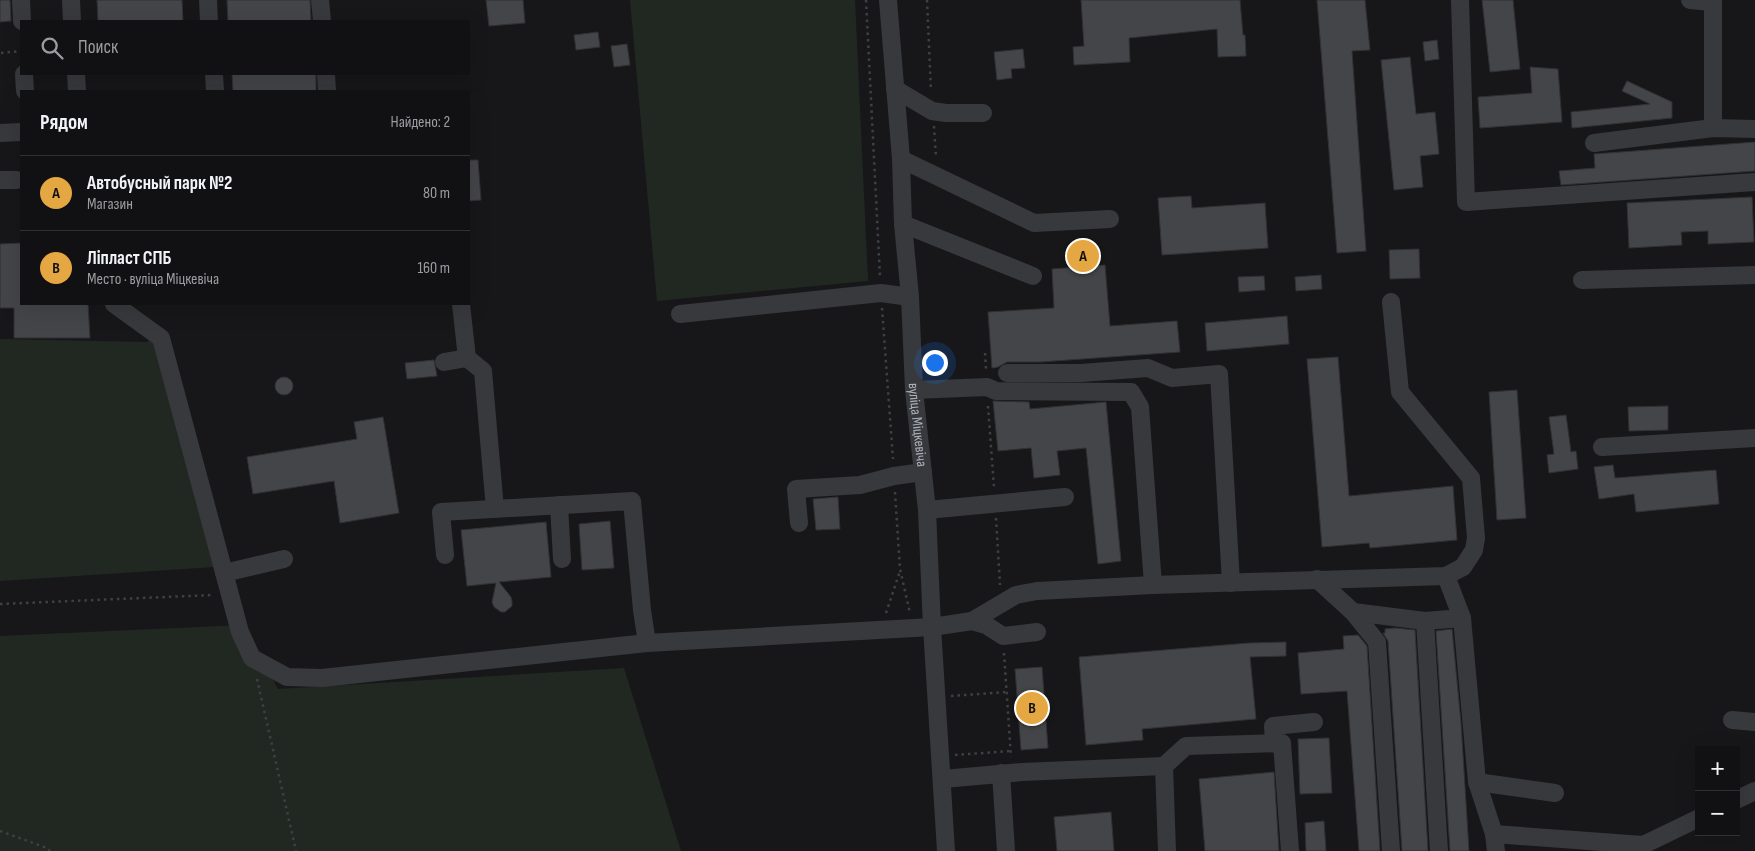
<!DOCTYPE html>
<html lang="ru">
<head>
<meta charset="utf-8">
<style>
  :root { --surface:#111113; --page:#1a1a1c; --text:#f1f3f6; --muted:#9c9da0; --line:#303133; --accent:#e5a742 }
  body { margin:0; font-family:"Sofia Sans Condensed",sans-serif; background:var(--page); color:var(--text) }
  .controls { position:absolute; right:15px; bottom:15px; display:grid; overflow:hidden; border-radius:0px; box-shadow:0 5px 20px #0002 }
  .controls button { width:45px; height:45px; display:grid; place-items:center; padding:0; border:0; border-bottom:1px solid var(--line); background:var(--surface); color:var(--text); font:25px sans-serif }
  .you { position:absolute; left:934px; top:362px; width:18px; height:18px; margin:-12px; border:4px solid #fff; border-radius:50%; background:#1a73e8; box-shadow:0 0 0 8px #1a73e833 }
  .badge { display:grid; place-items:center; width:32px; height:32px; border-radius:50%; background:var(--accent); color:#111; font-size:16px; font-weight:700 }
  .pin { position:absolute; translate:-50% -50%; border:2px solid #fff; box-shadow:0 1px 5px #0006 }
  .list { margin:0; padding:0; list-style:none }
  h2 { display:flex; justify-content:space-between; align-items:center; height:65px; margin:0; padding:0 20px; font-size:21px }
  h2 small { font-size:16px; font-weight:400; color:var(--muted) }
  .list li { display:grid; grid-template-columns:32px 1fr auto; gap:15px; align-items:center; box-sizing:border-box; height:75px; padding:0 20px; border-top:1px solid var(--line) }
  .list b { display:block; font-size:19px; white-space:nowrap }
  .list p { margin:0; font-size:16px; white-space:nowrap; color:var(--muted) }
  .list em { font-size:16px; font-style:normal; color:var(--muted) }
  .icon { flex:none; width:28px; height:28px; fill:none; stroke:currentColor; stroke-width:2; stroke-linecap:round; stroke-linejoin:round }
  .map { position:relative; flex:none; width:1755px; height:851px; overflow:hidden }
  .search { position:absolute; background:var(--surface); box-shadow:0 5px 20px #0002; left:20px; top:20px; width:450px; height:55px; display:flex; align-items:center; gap:12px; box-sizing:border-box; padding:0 18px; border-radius:0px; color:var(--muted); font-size:19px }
  .panel { position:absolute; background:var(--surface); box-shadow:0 5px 20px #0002; left:20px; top:90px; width:450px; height:215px; border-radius:0px }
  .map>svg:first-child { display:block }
  .green { fill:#212822 }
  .building { fill:#444548; stroke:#313134 }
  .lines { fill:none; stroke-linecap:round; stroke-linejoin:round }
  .path { stroke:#3e4044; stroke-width:2.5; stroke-dasharray:2.5 4; stroke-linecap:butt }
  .minor { stroke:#38393d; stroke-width:18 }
  .labels { text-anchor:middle; stroke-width:5; stroke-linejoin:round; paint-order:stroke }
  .street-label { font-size:15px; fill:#aaafb8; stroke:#121214 }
</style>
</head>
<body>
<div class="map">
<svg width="1755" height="851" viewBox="0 0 1755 851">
  <rect width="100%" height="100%" fill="#171719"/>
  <g class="green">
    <polygon points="630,0 855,0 868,281 657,301"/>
    <polygon points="168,333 230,566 0,581 0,339 146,342"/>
    <polygon points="244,625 278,689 624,668 681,851 0,851 0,636"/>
  </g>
  <g class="building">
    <polygon points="0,0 10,0 11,21 0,22"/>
    <polygon points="97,0 182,0 183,21 98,21"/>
    <polygon points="227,0 310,0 311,21 228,21"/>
    <polygon points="486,0 523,0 525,23 489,26"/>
    <polygon points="1081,0 1240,0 1243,35 1245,35 1246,56 1218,57 1217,29 1129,38 1130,62 1074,65 1073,47 1084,46"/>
    <polygon points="1317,0 1365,0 1370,50 1352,51 1366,251 1337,253"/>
    <polygon points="1482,0 1513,0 1520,69 1490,72"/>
    <polygon points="598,32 600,47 576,50 574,35"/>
    <polygon points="1437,40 1439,59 1425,61 1423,42"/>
    <polygon points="627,44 630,65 614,67 611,46"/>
    <polygon points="1023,49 1025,68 1011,69 1012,78 997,80 994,52"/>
    <polygon points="1410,57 1416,114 1435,112 1439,154 1420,156 1423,187 1394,190 1381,60"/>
    <polygon points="1530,67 1558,69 1562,122 1480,128 1478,97 1532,93"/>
    <polygon points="232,74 316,74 316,91 233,91"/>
    <polygon points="1627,81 1672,102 1672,118 1572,128 1571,112 1650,104 1622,91"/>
    <polygon points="1755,142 1755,171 1561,185 1559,171 1595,168 1594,154"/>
    <polygon points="469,160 478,160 481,200 469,201"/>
    <polygon points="1191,196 1192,208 1265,203 1268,248 1162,255 1158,198"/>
    <polygon points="1752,197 1754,242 1708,244 1708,231 1681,232 1682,245 1629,248 1627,203"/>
    <polygon points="21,243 21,304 88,304 90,338 14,338 14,308 0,308 0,244"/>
    <polygon points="1419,249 1420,278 1390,279 1389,250"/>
    <polygon points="1105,265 1110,326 1177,321 1180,352 1040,362 1007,362 998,367 992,368 988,312 1054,308 1052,269"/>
    <polygon points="1321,275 1322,289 1296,291 1295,277"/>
    <polygon points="1264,276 1265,290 1239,292 1238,277"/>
    <polygon points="1287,316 1289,344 1207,351 1205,323"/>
    <polygon points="1338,357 1349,496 1453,486 1457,540 1370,548 1369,543 1322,547 1307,359"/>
    <polygon points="434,360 437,376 407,379 405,363"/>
    <circle cx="284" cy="386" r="9"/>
    <polygon points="1517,390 1526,518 1497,520 1489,392"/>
    <polygon points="993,401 1029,402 1030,409 1106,402 1121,561 1098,564 1086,448 1057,451 1060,475 1034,478 1031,448 998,451"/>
    <polygon points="1668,406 1668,430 1629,431 1628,407"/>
    <polygon points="1566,415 1571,452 1576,451 1578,469 1549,473 1547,455 1554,454 1549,417"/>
    <polygon points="383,417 399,513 340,523 334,481 253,494 247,457 357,439 354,422"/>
    <polygon points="1613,465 1615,478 1716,470 1719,504 1636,512 1634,494 1599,499 1594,467"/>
    <polygon points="838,497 840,529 816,530 813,499"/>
    <polygon points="610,521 614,568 582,570 579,524"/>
    <polygon points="546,522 551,577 499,582 511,597 512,601 512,606 505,612 501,612 494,607 492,602 496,583 467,586 461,530"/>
    <polygon points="1395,628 1415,630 1428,851 1402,851 1388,641 1383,633 1385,633 1385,629"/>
    <polygon points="1452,629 1461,723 1469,851 1450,851 1436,631"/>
    <polygon points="1358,635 1367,646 1380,851 1359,851 1347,691 1301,694 1298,653 1344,649 1343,636"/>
    <polygon points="1286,642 1286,656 1250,657 1256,719 1142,729 1143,740 1086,745 1079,657 1249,643"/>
    <polygon points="1042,667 1048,748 1021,750 1015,669"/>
    <polygon points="1329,738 1332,793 1300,794 1298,739"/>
    <polygon points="1274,772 1279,851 1205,851 1199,779"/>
    <polygon points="1111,812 1114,851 1057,851 1054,817"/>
    <polygon points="1324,821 1326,851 1306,851 1305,823"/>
  </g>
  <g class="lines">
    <g class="path">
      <polyline points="866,0 880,277"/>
      <polyline points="927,0 931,91"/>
      <polyline points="1,53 21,51"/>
      <polyline points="934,126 936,158"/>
      <polyline points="882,308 893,459"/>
      <polyline points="985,353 986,370"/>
      <polyline points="988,406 994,487"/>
      <polyline points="895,492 900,569 910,613"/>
      <polyline points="996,518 1000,585"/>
      <polyline points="0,604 213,595"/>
      <polyline points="886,613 900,571"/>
      <polyline points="1004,653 1011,757"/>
      <polyline points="257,679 296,851"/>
      <polyline points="951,696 1007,692"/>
      <polyline points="955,755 1011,751"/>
      <polyline points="0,831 47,848 50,851"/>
    </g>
    <g class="minor">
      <polyline points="21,0 22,21"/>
      <polyline points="71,0 72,21"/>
      <polyline points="208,0 209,21"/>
      <polyline points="320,0 322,21"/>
      <path id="s1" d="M 888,0 L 901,159 L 903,224 L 910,297 L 914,390 L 927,510 L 932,627 L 946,851"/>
      <polyline points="1460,0 1466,202 1755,182"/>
      <polyline points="1690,0 1713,2 1713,128"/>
      <polyline points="24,74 25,91"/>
      <polyline points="76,74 77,91"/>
      <polyline points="214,74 215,91"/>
      <polyline points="326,74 327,91"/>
      <polyline points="895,89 932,111 946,113 983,113"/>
      <polyline points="0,133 21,132"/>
      <polyline points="1594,143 1713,128 1755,129"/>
      <polyline points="901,159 1034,223 1110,219"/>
      <polyline points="0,180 17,180"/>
      <polyline points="903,224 1033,276"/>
      <polyline points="1582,280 1755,275"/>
      <polyline points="114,304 161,338 240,632 252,658 287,677 322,678 647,643 932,627 972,621 1016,595 1037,591 1153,585 1446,576 1463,567 1474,550 1476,538 1471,478 1400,392 1391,302"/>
      <polyline points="461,304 467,358 483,371 495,509"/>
      <polyline points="680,314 881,293 910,297"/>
      <polyline points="444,362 467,358"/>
      <polyline points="1007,373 1081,373 1148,368 1172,378 1219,374 1231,583"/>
      <polyline points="914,390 987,387 996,391 1131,392 1140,407 1153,585"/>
      <polyline points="1602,447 1755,438"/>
      <polyline points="559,505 562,559"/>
      <polyline points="927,510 1065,497"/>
      <polyline points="799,523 796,489 860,485 894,476 923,472"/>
      <polyline points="445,555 441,512 632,501 642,610 647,643"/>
      <polyline points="224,573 284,559"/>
      <polyline points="1446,576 1462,618"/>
      <polyline points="1317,579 1353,612 1377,642 1391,851"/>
      <polyline points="1353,612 1425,621 1439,851"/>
      <polyline points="972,621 986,625 1003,636 1037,632"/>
      <polyline points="1425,621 1462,618 1477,782 1494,834 1496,851"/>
      <polyline points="1732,720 1755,722"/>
      <polyline points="1274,743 1273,726 1314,722"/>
      <polyline points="1001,773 1006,851"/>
      <polyline points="943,779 1022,772 1164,766"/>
      <polyline points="1477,782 1555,793"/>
      <polyline points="1736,800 1755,791"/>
      <polyline points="1494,834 1643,845 1699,818"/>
      <polyline points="1167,851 1164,766 1186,746 1282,743 1290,851"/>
    </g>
  </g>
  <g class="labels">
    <g class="street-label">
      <text dy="5" stroke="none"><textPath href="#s1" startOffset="426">вуліца Міцкевіча</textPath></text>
    </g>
  </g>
</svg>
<div class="controls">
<button>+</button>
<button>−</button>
</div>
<div class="you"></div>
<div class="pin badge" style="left:1083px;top:256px">A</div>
<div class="pin badge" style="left:1032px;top:708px">B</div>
<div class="search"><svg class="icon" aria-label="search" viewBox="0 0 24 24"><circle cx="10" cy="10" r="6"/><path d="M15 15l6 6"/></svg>Поиск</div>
<section class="panel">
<h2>Рядом<small>Найдено: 2</small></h2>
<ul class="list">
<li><span class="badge">A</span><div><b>Автобусный парк №2</b><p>Магазин</p></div><em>80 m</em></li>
<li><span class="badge">B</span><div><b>Ліпласт СПБ</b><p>Место · вуліца Міцкевіча</p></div><em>160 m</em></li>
</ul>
</section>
</div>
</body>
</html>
